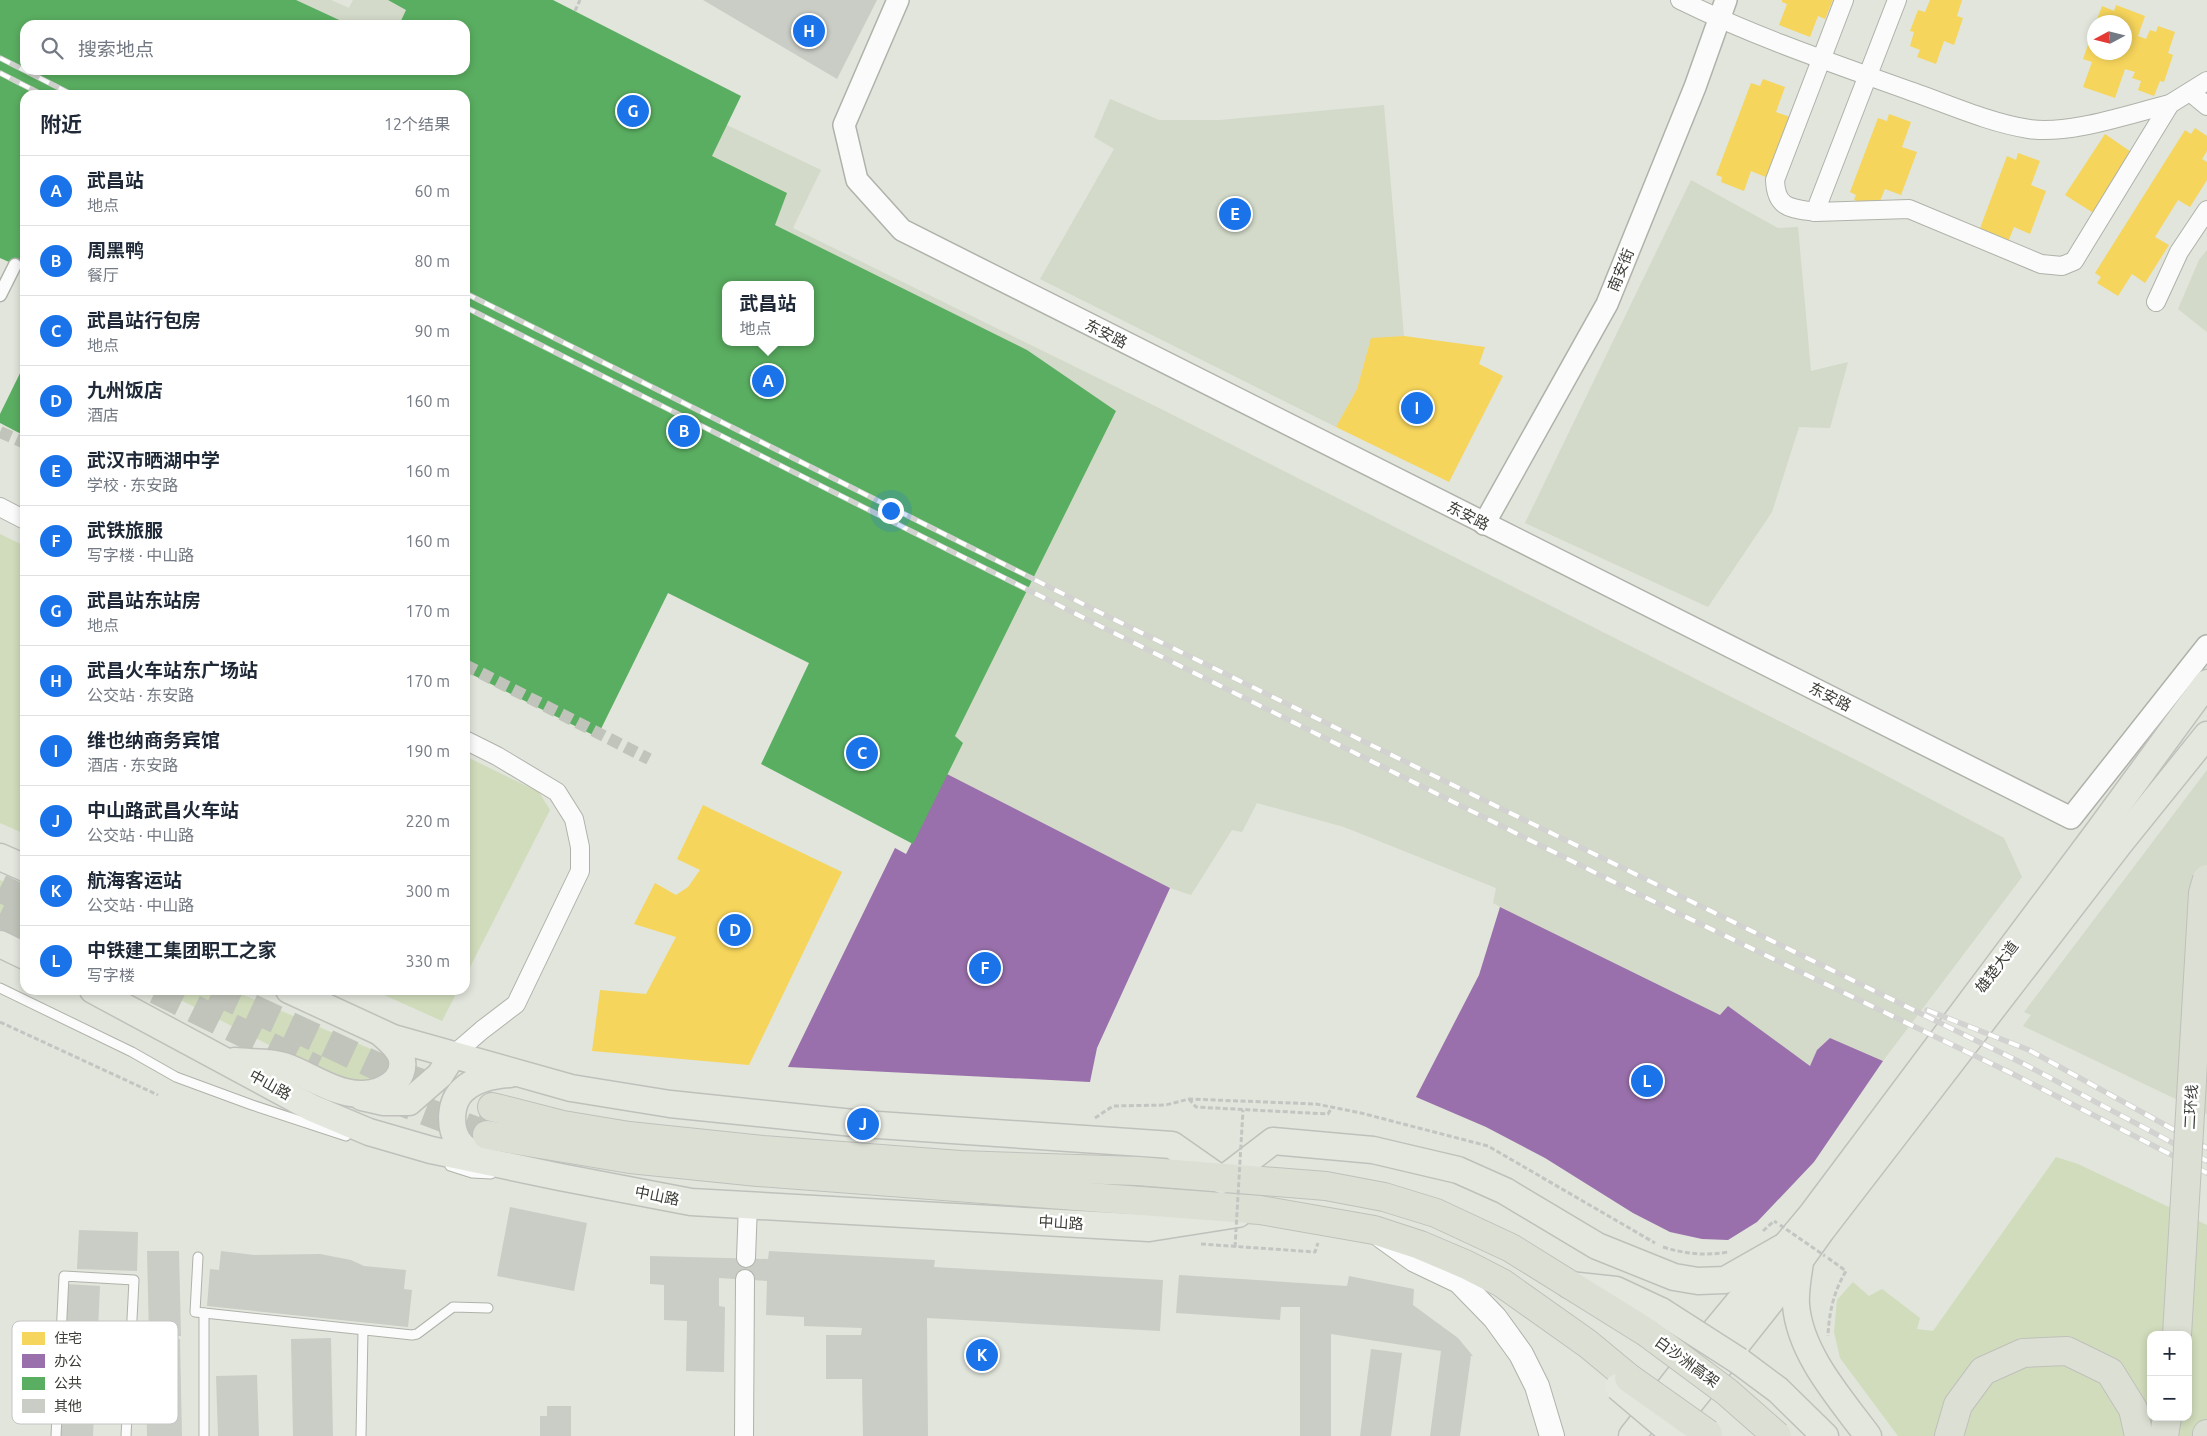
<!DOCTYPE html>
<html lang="zh">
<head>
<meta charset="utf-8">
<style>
  :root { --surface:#fff; --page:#f2f2f3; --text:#1f2937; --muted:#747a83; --line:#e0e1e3; --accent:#1a73e8 }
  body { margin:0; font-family:Ubuntu,"Noto Sans SC",sans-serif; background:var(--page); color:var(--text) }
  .controls { position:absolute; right:15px; bottom:15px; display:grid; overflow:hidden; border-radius:10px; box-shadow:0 2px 8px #0003 }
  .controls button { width:45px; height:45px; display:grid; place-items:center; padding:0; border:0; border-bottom:1px solid var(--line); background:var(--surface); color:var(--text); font:25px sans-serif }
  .compass { position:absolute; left:2087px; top:15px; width:45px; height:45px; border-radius:50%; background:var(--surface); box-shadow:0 2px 8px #0003; rotate:263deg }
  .you { position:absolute; left:890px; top:510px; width:18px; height:18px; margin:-12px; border:4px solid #fff; border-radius:50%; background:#1a73e8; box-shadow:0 0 0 8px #1a73e833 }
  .badge { display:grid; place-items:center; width:32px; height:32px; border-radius:50%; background:var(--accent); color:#fff; font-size:16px; font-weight:700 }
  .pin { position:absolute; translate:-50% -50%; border:2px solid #fff; box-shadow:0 1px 5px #0006 }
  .popup { position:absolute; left:722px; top:281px; width:92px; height:65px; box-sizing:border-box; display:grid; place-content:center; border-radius:10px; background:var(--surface); filter:drop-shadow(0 1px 4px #0005); font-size:16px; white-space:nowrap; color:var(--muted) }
  .popup b { font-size:19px; color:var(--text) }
  .popup::after { content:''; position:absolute; left:50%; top:100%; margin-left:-10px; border:10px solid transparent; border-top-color:var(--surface) }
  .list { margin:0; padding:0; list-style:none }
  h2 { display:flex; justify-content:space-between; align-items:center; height:65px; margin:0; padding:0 20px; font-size:21px }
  h2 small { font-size:16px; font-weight:400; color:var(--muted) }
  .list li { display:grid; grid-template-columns:32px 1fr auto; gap:15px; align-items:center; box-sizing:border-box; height:70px; padding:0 20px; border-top:1px solid var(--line) }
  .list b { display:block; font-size:19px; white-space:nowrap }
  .list p { margin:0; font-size:16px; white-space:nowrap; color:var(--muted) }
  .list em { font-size:16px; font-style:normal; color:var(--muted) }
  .icon { flex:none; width:28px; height:28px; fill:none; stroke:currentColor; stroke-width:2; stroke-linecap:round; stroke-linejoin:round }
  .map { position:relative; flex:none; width:2207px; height:1436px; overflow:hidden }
  .search { position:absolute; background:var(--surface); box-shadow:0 2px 8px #0003; left:20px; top:20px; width:450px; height:55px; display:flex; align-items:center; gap:12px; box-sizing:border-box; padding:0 18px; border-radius:15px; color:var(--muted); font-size:19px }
  .panel { position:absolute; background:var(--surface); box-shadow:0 2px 8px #0003; left:20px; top:90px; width:450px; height:905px; border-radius:15px }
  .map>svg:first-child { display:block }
  .built { fill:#d3dac9; fill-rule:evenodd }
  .green { fill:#d1dcbc; fill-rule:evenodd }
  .homes { fill:#f6d55c }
  .offices { fill:#9970ab }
  .public { fill:#5aae61; fill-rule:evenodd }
  .building { fill:#cacdc6 }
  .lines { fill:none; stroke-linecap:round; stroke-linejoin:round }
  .pedestrian-tunnel { stroke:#c0c4ba; stroke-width:12; stroke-dasharray:12 6; stroke-linecap:butt }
  .trunk-tunnel { stroke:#c0c4ba; stroke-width:28; stroke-dasharray:28 14; stroke-linecap:butt }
  .service-casing { stroke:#afb2aa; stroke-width:11 }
  .pedestrian-casing { stroke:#afb2aa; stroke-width:15 }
  .minor-casing { stroke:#afb2aa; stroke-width:20 }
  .tertiary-casing { stroke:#afb2aa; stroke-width:24 }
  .secondary-casing { stroke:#afb2aa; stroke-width:26 }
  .primary-casing { stroke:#bfc0bb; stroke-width:29 }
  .trunk-casing { stroke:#bfc0bb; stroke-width:30 }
  .path { stroke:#c4c5c2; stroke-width:3; stroke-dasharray:5 2.5; stroke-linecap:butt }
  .service { stroke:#fafbfa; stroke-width:9 }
  .pedestrian { stroke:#fafbfa; stroke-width:12 }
  .minor { stroke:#fafbfa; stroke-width:18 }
  .tertiary { stroke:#fafbfa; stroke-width:21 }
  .secondary { stroke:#fafbfa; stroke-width:24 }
  .primary { stroke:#e4e7de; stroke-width:26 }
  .trunk { stroke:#dce0d4; stroke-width:28 }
  .rail-casing { stroke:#d2d2d0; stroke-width:5.5 }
  .rail { stroke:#fff; stroke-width:4; stroke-dasharray:11; stroke-linecap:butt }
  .primary-bridge-casing { stroke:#bfc0bb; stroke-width:29; stroke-linecap:butt }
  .trunk-bridge-casing { stroke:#bfc0bb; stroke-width:30; stroke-linecap:butt }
  .path-bridge { stroke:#c4c5c2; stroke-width:3; stroke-dasharray:5 2.5; stroke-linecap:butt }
  .primary-bridge { stroke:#e4e7de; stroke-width:26 }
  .trunk-bridge { stroke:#dce0d4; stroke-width:28 }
  .labels { text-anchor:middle; stroke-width:5; stroke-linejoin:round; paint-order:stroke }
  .street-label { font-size:15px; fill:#3b3e37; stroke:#fff }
  .key { fill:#fff; stroke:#c4c5c3; stroke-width:1 }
  .key-label { font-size:14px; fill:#3b3e37 }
</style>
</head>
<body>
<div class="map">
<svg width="2207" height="1436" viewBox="0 0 2207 1436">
  <rect width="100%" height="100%" fill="#e1e5db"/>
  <g class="built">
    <path d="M 0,0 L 331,0 L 349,8 L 353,0 L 466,0 L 821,170 L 793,228 L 1161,409 L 1866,765 L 2004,838 L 2022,877 L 1883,1061 L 1830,1038 L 1817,1050 L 1810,1066 L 1728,1007 L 1720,1015 L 1500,907 L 1493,903 L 1496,888 L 1344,827 L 1257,803 L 1242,832 L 1232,830 L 1191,895 L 1170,888 L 947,774 L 962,743 L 955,736 L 668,593 L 465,95 L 25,95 L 25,269 L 0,258 ZM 25,25 L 465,25 L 465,70 L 25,70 ZM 726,285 L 810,285 L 810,342 L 726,342 Z"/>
    <polygon points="1110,99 1159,120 1220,120 1384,105 1404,336 1371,339 1357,389 1336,427 1040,279 1114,149 1094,137"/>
    <polygon points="1691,180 1778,228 1798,227 1811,371 1848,362 1830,428 1799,427 1772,512 1708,607 1525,523"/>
    <polygon points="2207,250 2207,332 2178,309 2199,260"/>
    <polygon points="2207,770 2207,1114 2023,1026 2031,1015 2024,1012"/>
  </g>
  <g class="green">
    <polygon points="0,534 25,546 25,834 0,823"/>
    <polygon points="465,756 539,792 550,810 465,977"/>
    <polygon points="0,880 25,891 25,928 0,917"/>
    <polygon points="161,990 232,990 392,1058 394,1063 379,1085 342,1077 271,1046"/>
    <polygon points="373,990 458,990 442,1021"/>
    <path d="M 2056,1157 L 2078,1164 L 2207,1225 L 2207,1436 L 1898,1436 L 1840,1358 L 1834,1332 L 1837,1300 L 1853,1282 L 1869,1296 L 1882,1289 L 1920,1318 L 1917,1329 L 1933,1331 ZM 2151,1335 L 2188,1335 L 2188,1417 L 2151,1417 Z"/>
  </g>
  <g class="homes">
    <polygon points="1782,0 1833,0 1825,19 1818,16 1810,37 1779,25 1787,4 1782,2"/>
    <polygon points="1930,0 1962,0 1957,16 1963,18 1954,45 1944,41 1936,64 1917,57 1920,50 1910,46 1914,32 1910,31 1918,10 1925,12"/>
    <polygon points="2116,5 2145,16 2138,36 2146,39 2150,30 2156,32 2158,26 2175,32 2168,53 2173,55 2164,82 2160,81 2154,96 2138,90 2141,81 2132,78 2135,72 2125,69 2115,98 2083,87 2092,62 2083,59 2094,27 2094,52 2124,52 2124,22 2096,22 2102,6 2114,11"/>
    <polygon points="1763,79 1785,87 1776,112 1790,117 1768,178 1751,171 1744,191 1721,182 1722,177 1716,175 1751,83 1760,86"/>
    <polygon points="1889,114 1911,122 1902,147 1917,152 1901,195 1885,189 1877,208 1854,200 1856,195 1850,192 1878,118 1887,121"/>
    <polygon points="2195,128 2207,136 2207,151 2202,159 2207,162 2207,180 2190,207 2178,200 2155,237 2169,245 2145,283 2132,274 2118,296 2097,283 2101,277 2095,273 2185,130 2191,134"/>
    <polygon points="2105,134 2134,154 2095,214 2065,195"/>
    <polygon points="2018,153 2040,161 2031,185 2046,191 2030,234 2014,227 2006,247 1979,231 2007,156 2016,160"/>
    <polygon points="1404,336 1485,347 1479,364 1503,376 1449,482 1336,427 1357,389 1371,338"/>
    <polygon points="703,805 842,872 749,1065 592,1051 600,990 646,994 676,937 634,924 655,883 676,895 688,887 700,870 677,859"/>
  </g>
  <g class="offices">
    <polygon points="947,774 1170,888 1097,1048 1090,1082 788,1067 895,848 906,854"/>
    <polygon points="1500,907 1720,1015 1728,1006 1810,1066 1817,1050 1830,1038 1883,1061 1814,1162 1757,1222 1728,1240 1702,1239 1670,1232 1633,1213 1545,1158 1486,1127 1416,1097 1479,975"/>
  </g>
  <g class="public">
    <path d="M 0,0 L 296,0 L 350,25 L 25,25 L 25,70 L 465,70 L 465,25 L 399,25 L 406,10 L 388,0 L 553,0 L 741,96 L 712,156 L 787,193 L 775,225 L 1027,350 L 1116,411 L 955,736 L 963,743 L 913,844 L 761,764 L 809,663 L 668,593 L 597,737 L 465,671 L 465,95 L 25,95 L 25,269 L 0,258 ZM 726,285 L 810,285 L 810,342 L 726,342 Z"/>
    <polygon points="25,363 25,436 0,423 0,414"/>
  </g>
  <g class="building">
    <polygon points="703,0 877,0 837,79"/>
    <polygon points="510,1207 587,1223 574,1291 497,1276"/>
    <polygon points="79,1230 138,1232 137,1271 77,1269"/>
    <polygon points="147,1251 179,1251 181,1336 149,1337"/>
    <polygon points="221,1251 254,1255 320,1254 351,1260 364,1266 406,1270 404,1289 412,1290 408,1327 207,1306 210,1269 219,1270"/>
    <polygon points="769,1251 935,1260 934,1267 1163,1280 1160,1331 927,1318 928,1436 863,1436 862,1379 826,1379 826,1335 861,1335 862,1328 804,1326 804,1317 766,1315 767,1281 719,1278 719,1306 725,1307 724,1372 686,1371 687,1321 664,1320 664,1285 650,1284 650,1256 768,1259"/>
    <polygon points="1179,1275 1347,1286 1349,1276 1414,1289 1413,1305 1458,1338 1473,1356 1471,1356 1460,1436 1430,1436 1441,1351 1331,1334 1331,1436 1300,1436 1300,1307 1281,1307 1280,1320 1176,1313"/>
    <polygon points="66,1284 100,1286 93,1436 59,1436"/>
    <polygon points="331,1338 333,1436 293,1436 291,1339"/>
    <polygon points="180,1339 182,1436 147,1436 145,1340"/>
    <polygon points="1371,1349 1402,1353 1391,1436 1360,1436"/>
    <polygon points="257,1375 259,1436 218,1436 216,1376"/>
    <polygon points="547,1406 571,1406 571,1436 540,1436 540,1416 547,1416"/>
  </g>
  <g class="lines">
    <g class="pedestrian-tunnel">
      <polyline points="0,432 25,443"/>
      <polyline points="465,665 649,759"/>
    </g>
    <g class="trunk-tunnel">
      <polyline points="0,888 25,900"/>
      <polyline points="0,914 25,926"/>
      <polyline points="156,990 316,1069"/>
      <polyline points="213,990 387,1071 492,1107"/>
      <polyline points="386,1096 487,1135"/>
    </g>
    <defs>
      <g id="service">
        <polyline points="0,988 132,1052 176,1077 252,1105 346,1136"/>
        <polyline points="450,1166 472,1173 491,1174"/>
        <polyline points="198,1257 195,1312 412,1335 417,1334 453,1307 488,1308"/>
        <polyline points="204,1313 204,1436"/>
        <polyline points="56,1436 64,1276 134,1280 126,1436"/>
        <polyline points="361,1436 363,1331"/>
      </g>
      <polyline id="pedestrian" points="0,295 15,265"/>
      <g id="minor">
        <path d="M 1680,0 C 1755,37 1835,64 1913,92 C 1950,105 1990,123 2029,129 C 2070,135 2129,114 2170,104"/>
        <polyline points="1897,0 1815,212 1909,209 2041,264 2062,266 2074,261 2170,104 2207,81"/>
        <polyline points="2190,92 2207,106"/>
        <path d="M 1815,212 C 1791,208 1776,209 1775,180 L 1844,0"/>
        <polyline points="2156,302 2179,252 2207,210"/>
        <polyline points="0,507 25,520"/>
        <polyline points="452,1056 482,1030 516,1004 580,871 580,847 574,819 557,792 497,756 465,740"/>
        <polyline points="746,1258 748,1205"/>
        <polyline points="744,1436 745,1279"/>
      </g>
      <g id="tertiary">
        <polyline points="898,0 844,125 857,180 902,230 2071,818 2207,646"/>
        <polyline points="1484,524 1607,304 1695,87 1726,0"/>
      </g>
      <polyline id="secondary" points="1383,1237 1415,1260 1459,1281 1495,1318 1521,1354 1537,1386 1552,1436"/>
      <g id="primary">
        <polyline points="0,857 25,868"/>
        <polyline points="0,944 25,956"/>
        <polyline points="93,990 312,1108 369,1132 431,1150 560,1177 691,1202 1149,1228 1238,1214"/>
        <polyline points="289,990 393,1038 571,1088 670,1104 863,1124 1172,1145 1222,1180 1273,1141 1373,1150 1458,1170 1505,1191 1597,1246 1674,1277 1698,1281 1725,1280 1783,1247"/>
        <path d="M 234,1061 C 250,1063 270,1061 284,1066 C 310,1075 332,1093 360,1094 C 380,1095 409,1081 401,1056 C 397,1046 389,1040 381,1033"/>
        <polyline points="362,1097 384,1102 409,1102 440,1075 452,1056"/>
        <path d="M 483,1158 C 475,1155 463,1149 458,1141 C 449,1126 450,1102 463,1090 C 475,1079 494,1075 510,1074"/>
        <path d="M 1800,1262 C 1798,1276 1795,1291 1796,1305 C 1800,1354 1840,1398 1868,1436"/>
        <polyline points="1569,1285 1616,1290 1661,1311"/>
        <polyline points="1739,1361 1778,1390 1825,1436"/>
        <polyline points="1667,1432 1771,1301 1821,1231 2120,843 2207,735"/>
        <polyline points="1632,1436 1713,1333 1812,1214 2098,832 2207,683"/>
      </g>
      <g id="trunk">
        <polyline points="492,1107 563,1125 629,1136 763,1150 960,1165 1138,1171 1326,1186 1384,1197 1436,1213 1511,1248 1646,1332"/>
        <polyline points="487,1135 630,1159 758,1172 1260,1210 1374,1230 1420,1245 1467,1265 1502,1283 1588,1344 1629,1378"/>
        <polyline points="1949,1436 1958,1405 1983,1371 2023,1353 2067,1351 2110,1372 2133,1409 2139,1436"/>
        <polyline points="2164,1436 2167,1417"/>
        <polyline points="2207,1436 2207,1434"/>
      </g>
    </defs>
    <use href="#service" class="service-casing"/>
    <use href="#pedestrian" class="pedestrian-casing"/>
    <use href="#minor" class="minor-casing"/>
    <use href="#tertiary" class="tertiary-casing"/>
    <use href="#secondary" class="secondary-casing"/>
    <use href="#primary" class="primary-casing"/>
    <use href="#trunk" class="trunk-casing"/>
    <g class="path">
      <polyline points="575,11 580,0"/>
      <polyline points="0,1022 158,1095"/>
      <polyline points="1189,1099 1196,1107 1328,1114 1332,1107"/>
      <polyline points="1095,1118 1113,1106 1166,1105 1189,1099 1316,1104 1361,1113 1488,1146 1655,1243"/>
      <polyline points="1763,1231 1774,1221 1777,1223"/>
      <polyline points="1201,1244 1315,1252 1318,1243"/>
      <path d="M 1663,1247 C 1686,1254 1704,1256 1728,1252"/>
      <path d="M 1828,1258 L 1846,1271 C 1834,1291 1829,1312 1828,1336"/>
    </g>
    <use href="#service" class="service"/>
    <use href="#pedestrian" class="pedestrian"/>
    <use href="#minor" class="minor"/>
    <use href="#tertiary" class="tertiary"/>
    <use href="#secondary" class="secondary"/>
    <use href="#primary" class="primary"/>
    <use href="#trunk" class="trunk"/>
    <defs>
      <g id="rail">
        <polyline points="0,58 73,95"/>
        <polyline points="0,73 43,95"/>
        <polyline points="465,293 1101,613 2024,1064 2207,1161"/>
        <polyline points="465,307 1096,624 1634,892 2013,1074 2207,1173"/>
        <polyline points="1927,1010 2029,1050 2207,1148"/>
      </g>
    </defs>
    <use href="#rail" class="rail-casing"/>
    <use href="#rail" class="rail"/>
    <defs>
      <g id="primary-bridge">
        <polyline points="1661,1311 1739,1361"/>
        <polyline points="1618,1387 1676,1436"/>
      </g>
      <g id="trunk-bridge">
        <polyline points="1646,1332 1727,1392 1777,1436"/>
        <polyline points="2177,1335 2203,893 2207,879"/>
        <polyline points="1629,1378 1708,1434"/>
      </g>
    </defs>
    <use href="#primary-bridge" class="primary-bridge-casing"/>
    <use href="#trunk-bridge" class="trunk-bridge-casing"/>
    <g class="path-bridge">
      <polyline points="1780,1225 1825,1256"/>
      <polyline points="1235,1247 1243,1110"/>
    </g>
    <use href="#primary-bridge" class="primary-bridge"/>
    <use href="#trunk-bridge" class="trunk-bridge"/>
  </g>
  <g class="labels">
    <g class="street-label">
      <text transform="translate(1621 270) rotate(-68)" y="5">南安街</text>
      <text transform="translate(1106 334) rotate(27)" y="5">东安路</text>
      <text transform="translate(1468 516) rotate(27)" y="5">东安路</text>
      <text transform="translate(1830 697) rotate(27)" y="5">东安路</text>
      <text transform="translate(1997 967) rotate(-53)" y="5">雄楚大道</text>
      <text transform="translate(270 1085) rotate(29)" y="5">中山路</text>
      <text transform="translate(2191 1107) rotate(-87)" y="5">二环线</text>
      <text transform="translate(657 1196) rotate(11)" y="5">中山路</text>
      <text transform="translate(1061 1223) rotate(3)" y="5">中山路</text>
      <text transform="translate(1687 1362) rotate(36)" y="5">白沙洲高架</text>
    </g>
  </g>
  <rect x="12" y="1321" width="166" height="103" rx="8" class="key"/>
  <rect x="22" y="1332" width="23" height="13" fill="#f6d55c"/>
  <rect x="22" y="1354" width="23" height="14" fill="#9970ab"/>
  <rect x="22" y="1377" width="23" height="13" fill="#5aae61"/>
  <rect x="22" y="1399" width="23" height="14" fill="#cacdc6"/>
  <g class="key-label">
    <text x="54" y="1343">住宅</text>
    <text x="54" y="1366">办公</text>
    <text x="54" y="1388">公共</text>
    <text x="54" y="1411">其他</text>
  </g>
</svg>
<div class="controls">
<button>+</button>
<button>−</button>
</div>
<svg class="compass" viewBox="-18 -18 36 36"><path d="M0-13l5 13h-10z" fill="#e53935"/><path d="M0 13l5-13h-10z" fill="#747a83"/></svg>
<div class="you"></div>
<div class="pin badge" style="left:768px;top:381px">A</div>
<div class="popup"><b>武昌站</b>地点</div>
<div class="pin badge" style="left:684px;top:431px">B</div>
<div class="pin badge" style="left:862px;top:753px">C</div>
<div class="pin badge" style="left:735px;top:930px">D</div>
<div class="pin badge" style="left:1235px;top:214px">E</div>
<div class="pin badge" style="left:985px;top:968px">F</div>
<div class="pin badge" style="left:633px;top:111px">G</div>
<div class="pin badge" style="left:809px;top:31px">H</div>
<div class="pin badge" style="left:1417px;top:408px">I</div>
<div class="pin badge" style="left:863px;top:1124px">J</div>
<div class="pin badge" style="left:982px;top:1355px">K</div>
<div class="pin badge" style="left:1647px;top:1081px">L</div>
<div class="search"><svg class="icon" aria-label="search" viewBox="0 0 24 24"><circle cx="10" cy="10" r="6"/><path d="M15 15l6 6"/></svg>搜索地点</div>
<section class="panel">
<h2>附近<small>12个结果</small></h2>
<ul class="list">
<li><span class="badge">A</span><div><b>武昌站</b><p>地点</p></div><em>60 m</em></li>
<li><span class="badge">B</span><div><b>周黑鸭</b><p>餐厅</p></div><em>80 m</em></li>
<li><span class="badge">C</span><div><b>武昌站行包房</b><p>地点</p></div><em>90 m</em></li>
<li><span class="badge">D</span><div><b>九州饭店</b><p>酒店</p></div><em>160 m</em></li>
<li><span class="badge">E</span><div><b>武汉市晒湖中学</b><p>学校 · 东安路</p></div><em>160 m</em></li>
<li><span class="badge">F</span><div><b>武铁旅服</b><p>写字楼 · 中山路</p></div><em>160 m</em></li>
<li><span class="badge">G</span><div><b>武昌站东站房</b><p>地点</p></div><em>170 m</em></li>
<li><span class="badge">H</span><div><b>武昌火车站东广场站</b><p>公交站 · 东安路</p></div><em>170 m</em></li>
<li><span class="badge">I</span><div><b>维也纳商务宾馆</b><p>酒店 · 东安路</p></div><em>190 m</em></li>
<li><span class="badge">J</span><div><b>中山路武昌火车站</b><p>公交站 · 中山路</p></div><em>220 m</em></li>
<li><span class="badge">K</span><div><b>航海客运站</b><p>公交站 · 中山路</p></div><em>300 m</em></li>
<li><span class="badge">L</span><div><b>中铁建工集团职工之家</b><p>写字楼</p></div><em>330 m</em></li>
</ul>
</section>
</div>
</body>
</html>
